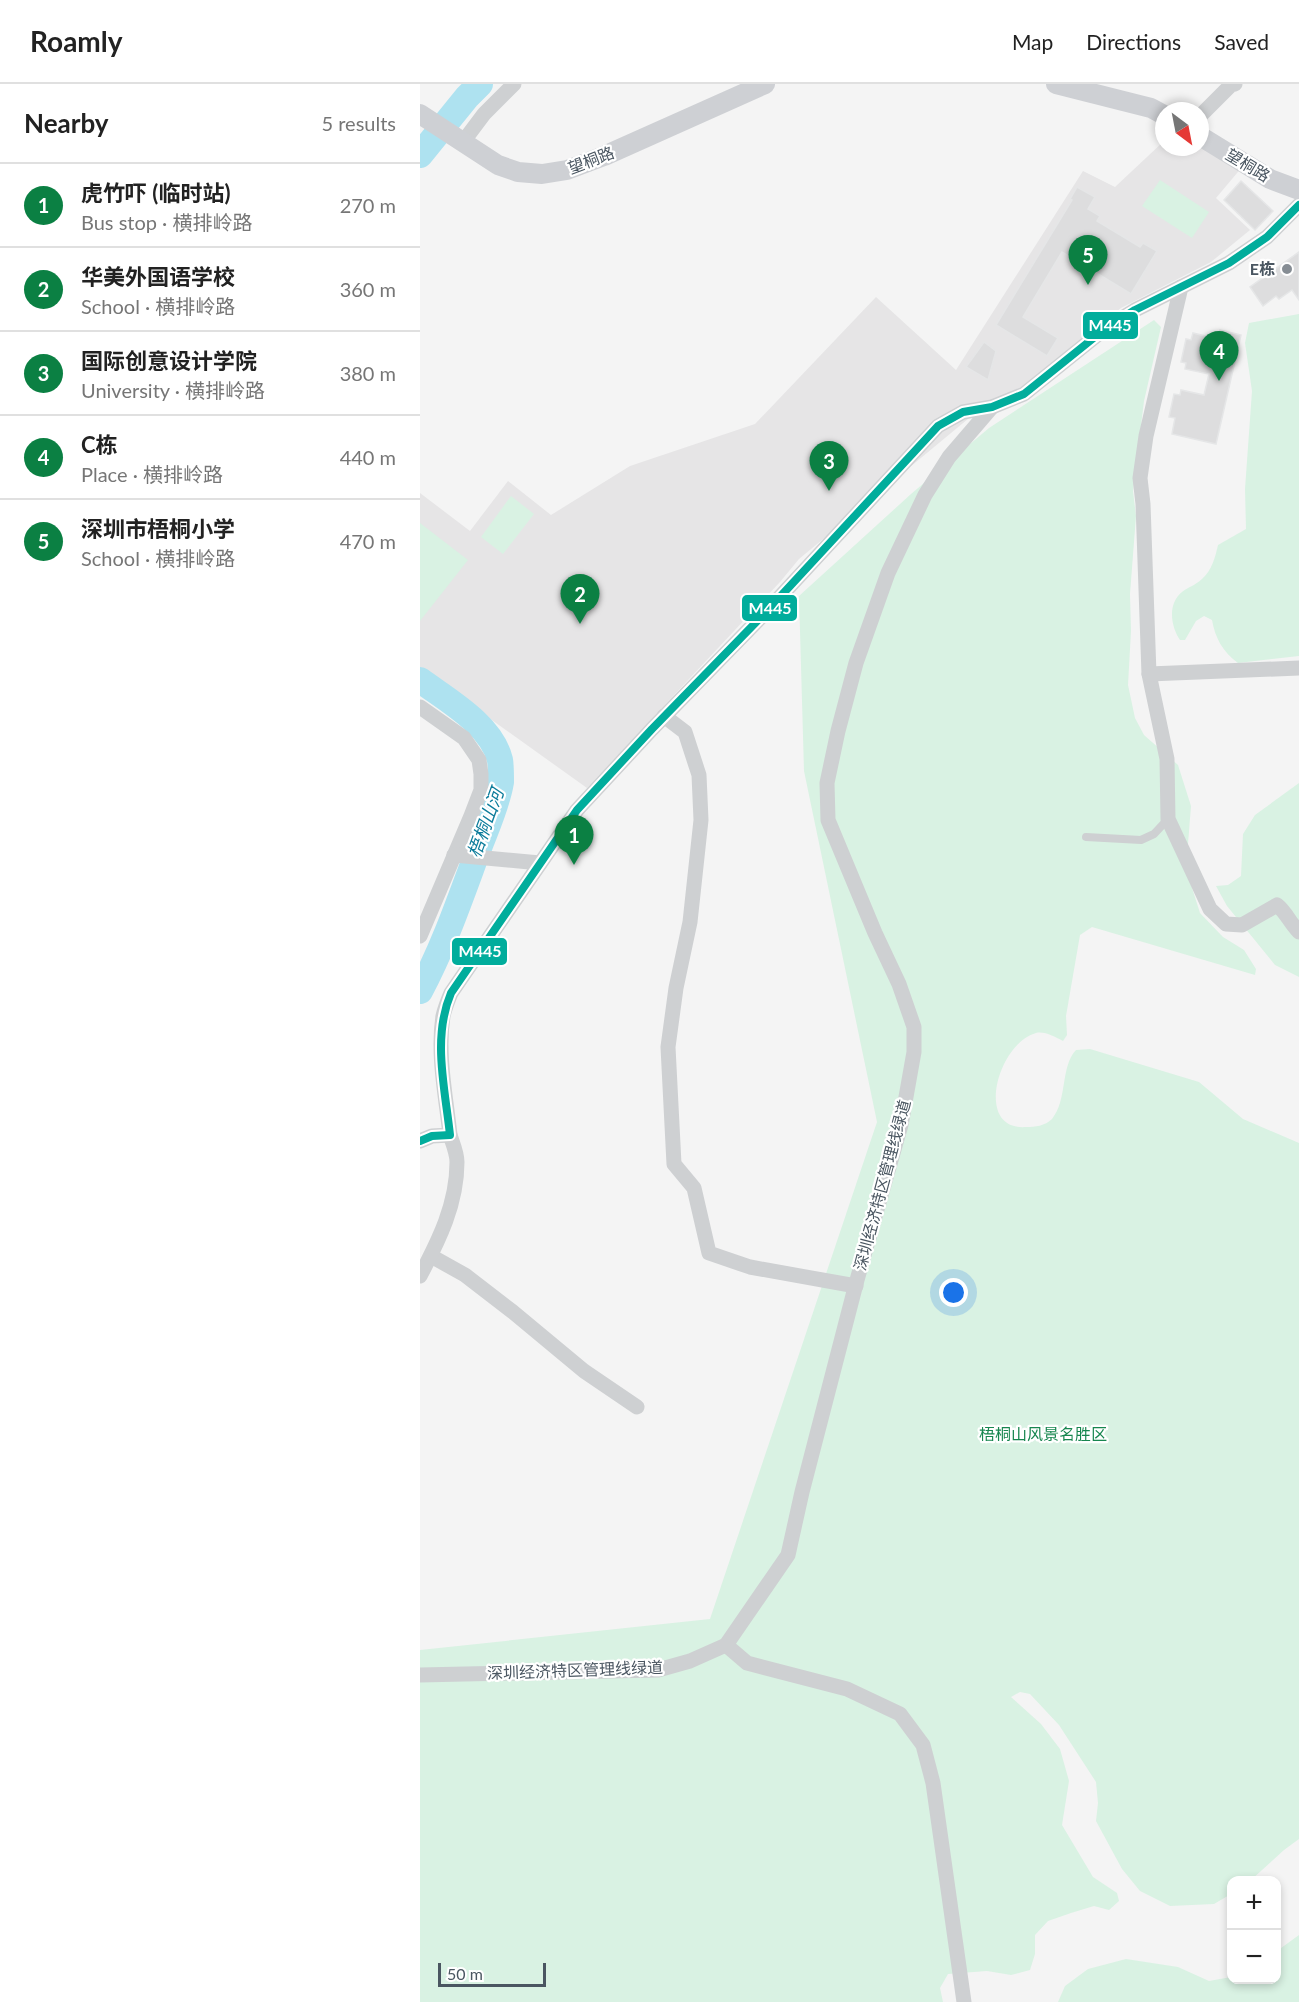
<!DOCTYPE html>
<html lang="en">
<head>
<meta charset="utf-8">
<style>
  :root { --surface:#fff; --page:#f2f2f2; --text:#222; --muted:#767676; --line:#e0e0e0; --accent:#0b8043 }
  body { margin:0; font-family:Lato,"Noto Sans SC",sans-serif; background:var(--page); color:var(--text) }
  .controls { position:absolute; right:18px; bottom:18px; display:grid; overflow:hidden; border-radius:12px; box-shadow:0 3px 9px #0003 }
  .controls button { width:54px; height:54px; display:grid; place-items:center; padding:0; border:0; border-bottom:2px solid var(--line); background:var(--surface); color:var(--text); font:30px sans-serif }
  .compass { position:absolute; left:735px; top:18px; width:54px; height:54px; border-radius:50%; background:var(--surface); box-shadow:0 3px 9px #0003; rotate:148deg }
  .scale { position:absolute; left:18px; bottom:15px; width:108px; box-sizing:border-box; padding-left:6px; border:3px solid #4a5661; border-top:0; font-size:16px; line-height:21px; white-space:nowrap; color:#4a5661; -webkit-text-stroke:4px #fff; paint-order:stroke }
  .you { position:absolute; left:534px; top:1209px; width:21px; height:21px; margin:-15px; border:4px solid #fff; border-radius:50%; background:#1a73e8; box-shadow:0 0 0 9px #1a73e833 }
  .badge { display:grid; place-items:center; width:39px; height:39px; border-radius:50%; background:var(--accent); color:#fff; font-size:20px; font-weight:700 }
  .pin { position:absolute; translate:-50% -50px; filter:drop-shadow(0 2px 3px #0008) }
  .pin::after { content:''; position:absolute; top:32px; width:21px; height:18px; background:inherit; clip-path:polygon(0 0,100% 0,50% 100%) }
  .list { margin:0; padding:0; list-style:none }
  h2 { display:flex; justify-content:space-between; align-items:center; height:78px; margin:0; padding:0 24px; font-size:26px }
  h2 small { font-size:20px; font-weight:400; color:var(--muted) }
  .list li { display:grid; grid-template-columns:39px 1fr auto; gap:18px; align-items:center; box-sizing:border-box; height:84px; padding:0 24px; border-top:2px solid var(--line) }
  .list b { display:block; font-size:22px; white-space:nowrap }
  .list p { margin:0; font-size:20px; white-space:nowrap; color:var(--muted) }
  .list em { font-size:20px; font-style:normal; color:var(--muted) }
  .map { position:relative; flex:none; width:879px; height:1918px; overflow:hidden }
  header { display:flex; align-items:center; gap:36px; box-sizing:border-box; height:84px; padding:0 30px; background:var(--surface); border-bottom:2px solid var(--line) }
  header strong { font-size:28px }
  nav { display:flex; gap:33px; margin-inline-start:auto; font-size:21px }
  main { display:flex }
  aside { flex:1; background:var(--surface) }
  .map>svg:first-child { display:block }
  .education { fill:#e6e5e6 }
  .green { fill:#d9f2e3 }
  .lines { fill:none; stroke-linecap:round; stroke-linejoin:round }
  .river { stroke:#aee2f0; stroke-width:26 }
  .building { fill:#ddddde; stroke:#e5e6e7; stroke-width:1.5 }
  .service { stroke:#ced0d2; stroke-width:8 }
  .minor { stroke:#ced0d2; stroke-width:15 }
  .secondary { stroke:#ced0d4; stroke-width:20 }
  .bus-1-casing { stroke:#fff; stroke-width:12 }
  .bus-1 { stroke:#01ad9c; stroke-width:8 }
  .poi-dot { fill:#868d94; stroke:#fff; stroke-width:2 }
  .labels { text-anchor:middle; stroke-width:4.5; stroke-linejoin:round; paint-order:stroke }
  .street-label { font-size:16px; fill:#4a5661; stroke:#fff }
  .poi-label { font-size:16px; font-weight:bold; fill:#4a5661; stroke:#fff; text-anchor:end }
  .park-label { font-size:16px; fill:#17864f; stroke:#fff }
  .water-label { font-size:18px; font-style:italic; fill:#0c7c9b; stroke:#fff }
  .line-badge { stroke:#fff; stroke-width:2 }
  .badge-label { font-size:16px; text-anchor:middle; font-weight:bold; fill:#fff }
</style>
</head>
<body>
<header>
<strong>Roamly</strong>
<nav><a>Map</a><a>Directions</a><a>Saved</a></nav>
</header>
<main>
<aside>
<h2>Nearby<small>5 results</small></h2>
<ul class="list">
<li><span class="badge">1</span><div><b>虎竹吓 (临时站)</b><p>Bus stop · 横排岭路</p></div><em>270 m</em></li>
<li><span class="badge">2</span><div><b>华美外国语学校</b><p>School · 横排岭路</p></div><em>360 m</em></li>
<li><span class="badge">3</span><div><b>国际创意设计学院</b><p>University · 横排岭路</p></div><em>380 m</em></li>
<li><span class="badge">4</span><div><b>C栋</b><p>Place · 横排岭路</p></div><em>440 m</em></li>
<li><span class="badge">5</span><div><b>深圳市梧桐小学</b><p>School · 横排岭路</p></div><em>470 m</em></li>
</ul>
</aside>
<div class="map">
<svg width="879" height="1918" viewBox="0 0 879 1918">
  <rect width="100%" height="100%" fill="#f4f4f4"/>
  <polygon class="education" points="744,57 744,63 780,63 823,82 796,114 830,146 791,178 701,224 603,302 566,320 379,475 360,498 167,704 20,599 0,583 0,409 50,447 88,397 131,431 210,382 335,340 456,213 536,286 663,87 695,103"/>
  <g class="green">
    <polygon points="740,96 789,128 772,154 722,122"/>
    <path d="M 879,230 L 879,572 L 818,579 C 803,568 795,554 792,536 L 784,532 L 776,537 L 765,556 L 760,556 C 751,543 747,520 762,508 C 768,503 776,501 782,495 C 792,486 795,474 798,461 L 826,445 L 825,405 L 832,307 L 825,259 L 829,239 Z"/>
    <path d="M 734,236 L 741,243 L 724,317 L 713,407 L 716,432 L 710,510 L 711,547 L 708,601 L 715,634 L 724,651 L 758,681 L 771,722 L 766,785 L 780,829 L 803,853 L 824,866 L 836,885 L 835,891 L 672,843 L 660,851 L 646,932 L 647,951 L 643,957 C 635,953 625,947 616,949 C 577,960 554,1047 606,1043 C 615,1043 625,1042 632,1035 C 648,1015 640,983 656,966 L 670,965 L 779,998 L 823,1035 L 879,1059 L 879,1755 L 864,1766 L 831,1796 L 812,1796 L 811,1810 L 794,1820 L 750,1822 L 720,1807 L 702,1785 L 676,1737 L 678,1719 L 676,1698 L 639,1641 L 610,1610 L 600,1608 L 591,1613 L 621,1640 L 640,1665 L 649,1697 L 642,1741 L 673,1793 L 697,1809 L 699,1817 L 689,1826 L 674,1822 L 651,1829 L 628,1837 L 615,1851 L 615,1870 L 610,1886 L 591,1891 L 567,1887 L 528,1890 L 520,1904 L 523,1918 L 0,1918 L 0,1566 L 290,1535 L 457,1038 L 384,687 L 379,512 L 491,410 L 569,344 Z"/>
    <polygon points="91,412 114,430 83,470 61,453"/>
    <polygon points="0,439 48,476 0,537"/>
    <polygon points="879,699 879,893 855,881 807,822 796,802 808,801 821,792 823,750 835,731"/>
    <polygon points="879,1851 879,1918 638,1918 645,1902 668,1885 706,1875 758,1883 789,1897 811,1893 812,1896 856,1896 857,1867"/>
  </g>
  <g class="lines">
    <g class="river">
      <polyline points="0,71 47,13 60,0"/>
      <path d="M 0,596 C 27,616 72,641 80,676 C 81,682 81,692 81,698 C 77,723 64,749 56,772 C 39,818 23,864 0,907"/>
    </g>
  </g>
  <g class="building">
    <polygon points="821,97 853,127 835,146 804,116"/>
    <polygon points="657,103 675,113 668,125 680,132 677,137 720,163 723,159 737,167 711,210 642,168 603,233 638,254 627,272 576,241 652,116 650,115"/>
    <polygon points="879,168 879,216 872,206 859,215 856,212 843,222 830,203"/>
    <polygon points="800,246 821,251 796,360 752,350 755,334 749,333 754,310 760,311 761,306 784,311 789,290 765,285 766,279 761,278 766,255 771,256 773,249 798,255"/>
    <polygon points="564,258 576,267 568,296 546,283"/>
  </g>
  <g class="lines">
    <polyline class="service" points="666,753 721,756 734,750 748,735"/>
    <g class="minor">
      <polyline points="780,32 811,1 815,0"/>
      <polyline points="43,58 64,30 94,0"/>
      <path d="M 761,203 L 726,352 L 720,394 L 723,420 L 729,590 L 747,675 L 748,735 L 790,825 L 806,840 L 822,841 L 857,821 C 866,828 870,839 879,848"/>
      <polyline points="729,590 879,584"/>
      <polyline points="0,623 44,654 59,676 61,690 61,706 51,732 0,852"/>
      <polyline points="244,632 265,648 279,691 281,736 270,838 256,904 248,963 254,1080 274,1104 289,1169 330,1183 436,1202"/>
      <polyline points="34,771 120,779"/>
      <path d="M 0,1057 L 12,1052 L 30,1051 C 26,1013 17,970 23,932 C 25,924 28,916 31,909 L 157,726 L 232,645 L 346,528 L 518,342 L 543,328 L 572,323 L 604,310 L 686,244 L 715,226 L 809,179 L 847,153 L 879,121"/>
      <polyline points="11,1172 45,1191 93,1228 164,1287 217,1323"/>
      <path d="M 0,1192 C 19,1156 37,1120 37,1078 C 37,1069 33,1060 30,1051"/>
      <polyline points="306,1561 327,1579 427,1605 480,1630 503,1661 513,1699 544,1918"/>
      <polyline points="0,1591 238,1586 270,1577 306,1561 368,1471 382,1408 437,1196 481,1041 494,968 494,943 479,900 455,849 408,736 407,699 418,647 436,579 468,489 505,411 529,373 572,323"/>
    </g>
    <g class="secondary">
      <polyline points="636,0 731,24 744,31"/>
      <polyline points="0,30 78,81 98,88 122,90 147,86 184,72 345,0"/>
      <polyline points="780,52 850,95 879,106"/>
    </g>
    <defs>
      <path id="bus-1" d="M 0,1057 L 12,1052 L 30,1051 C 25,1004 12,954 31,909 L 157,726 L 232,645 L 346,528 L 518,342 L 543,328 L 572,323 L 604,310 L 686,244 L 715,226 L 809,179 L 847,153 L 879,121"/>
    </defs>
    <use href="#bus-1" class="bus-1-casing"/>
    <use href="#bus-1" class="bus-1"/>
  </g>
  <circle class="poi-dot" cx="867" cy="185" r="6"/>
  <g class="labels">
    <g class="street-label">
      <text transform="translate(171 76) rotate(-21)" y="6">望桐路</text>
      <text transform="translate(828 81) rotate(31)" y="6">望桐路</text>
      <text transform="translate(462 1101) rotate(-75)" y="6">深圳经济特区管理线绿道</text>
      <text transform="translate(155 1586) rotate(-2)" y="6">深圳经济特区管理线绿道</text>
    </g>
    <g class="poi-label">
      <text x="855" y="191">E栋</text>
    </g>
    <g class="park-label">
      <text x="623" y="1356">梧桐山风景名胜区</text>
    </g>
    <g class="water-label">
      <text transform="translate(66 739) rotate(-70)" y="6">梧桐山河</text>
    </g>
  </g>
  <g class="line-badge">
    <rect x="662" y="227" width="57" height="29" rx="6" fill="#01ad9c"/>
    <rect x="321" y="510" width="57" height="28" rx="6" fill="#01ad9c"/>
    <rect x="31" y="853" width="57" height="29" rx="6" fill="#01ad9c"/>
  </g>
  <g class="badge-label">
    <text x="690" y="247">M445</text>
    <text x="350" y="530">M445</text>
    <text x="60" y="873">M445</text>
  </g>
</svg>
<div class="controls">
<button>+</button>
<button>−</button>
</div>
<svg class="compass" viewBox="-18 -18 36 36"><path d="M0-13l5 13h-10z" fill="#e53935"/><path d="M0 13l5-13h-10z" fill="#767676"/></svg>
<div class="scale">50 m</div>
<div class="you"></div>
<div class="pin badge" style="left:154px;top:781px">1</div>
<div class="pin badge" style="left:160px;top:540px">2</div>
<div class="pin badge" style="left:409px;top:407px">3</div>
<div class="pin badge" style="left:799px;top:297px">4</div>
<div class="pin badge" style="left:668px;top:201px">5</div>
</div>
</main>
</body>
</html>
